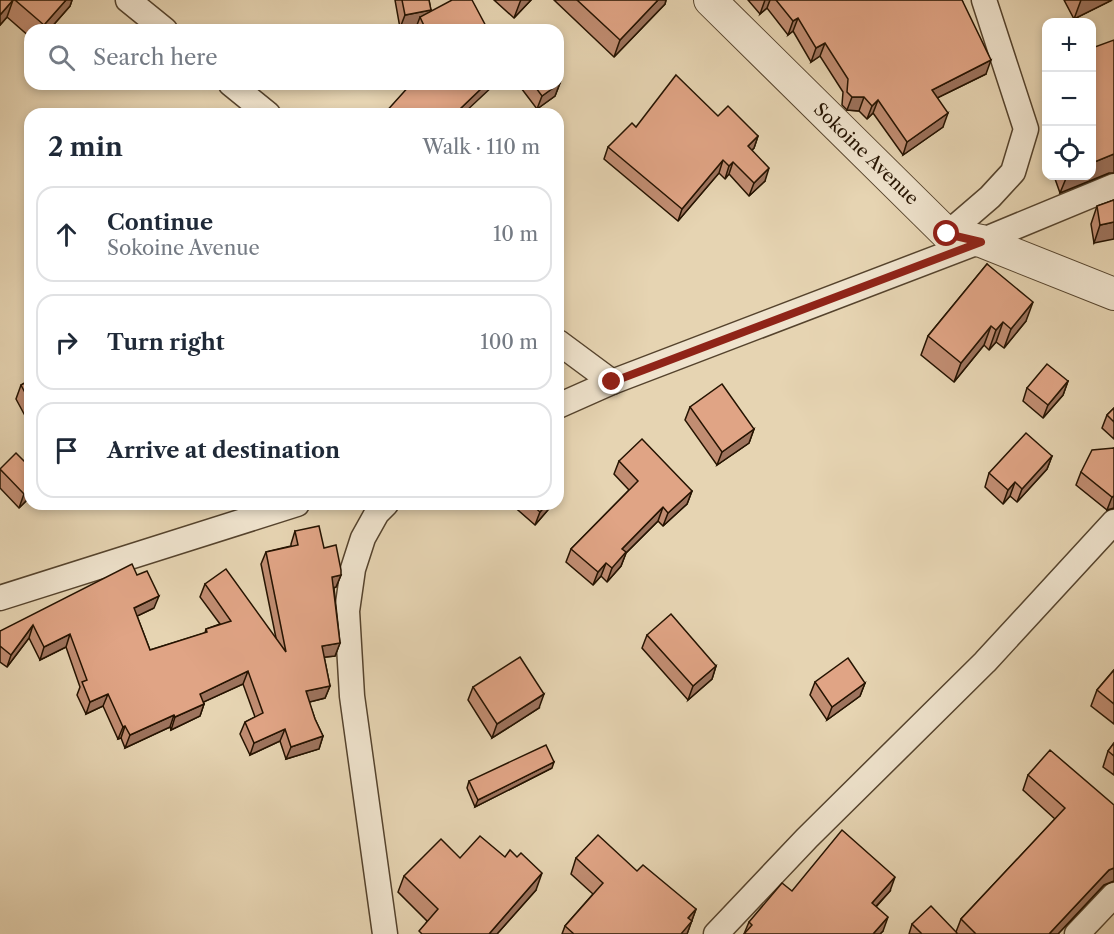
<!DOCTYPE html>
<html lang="en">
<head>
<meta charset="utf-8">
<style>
  :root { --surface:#fff; --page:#f2f2f3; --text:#1f2937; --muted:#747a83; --line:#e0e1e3 }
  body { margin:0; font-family:"Libre Caslon Text",serif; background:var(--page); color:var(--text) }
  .controls { position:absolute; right:18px; top:18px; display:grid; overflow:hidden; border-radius:12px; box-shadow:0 3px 9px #0003 }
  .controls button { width:54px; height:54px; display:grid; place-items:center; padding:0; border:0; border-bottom:2px solid var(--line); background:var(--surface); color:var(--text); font:30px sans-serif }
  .stop { position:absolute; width:18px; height:18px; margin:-14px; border:4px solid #8f2418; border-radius:50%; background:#fff }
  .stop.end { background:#8f2418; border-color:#fff; box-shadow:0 2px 6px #0008 }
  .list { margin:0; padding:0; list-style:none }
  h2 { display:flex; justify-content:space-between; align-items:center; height:78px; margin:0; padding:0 24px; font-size:26px }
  h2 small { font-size:20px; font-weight:400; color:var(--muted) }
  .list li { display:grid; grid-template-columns:39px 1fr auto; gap:18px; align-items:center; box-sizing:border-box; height:96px; margin:0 12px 12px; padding:0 12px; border:2px solid var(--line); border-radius:18px }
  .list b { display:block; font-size:22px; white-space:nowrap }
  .list p { margin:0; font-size:20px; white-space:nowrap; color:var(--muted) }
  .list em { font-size:20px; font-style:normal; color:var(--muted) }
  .icon { flex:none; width:33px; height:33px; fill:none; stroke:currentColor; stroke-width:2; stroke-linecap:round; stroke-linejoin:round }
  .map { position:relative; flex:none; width:1114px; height:934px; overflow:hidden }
  .search { position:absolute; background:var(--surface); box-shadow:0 3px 9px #0003; left:24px; top:24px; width:540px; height:66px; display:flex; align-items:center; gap:15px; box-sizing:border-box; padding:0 21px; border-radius:18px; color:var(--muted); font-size:22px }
  .panel { position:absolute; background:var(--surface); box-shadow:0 3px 9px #0003; left:24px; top:108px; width:540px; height:402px; border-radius:18px }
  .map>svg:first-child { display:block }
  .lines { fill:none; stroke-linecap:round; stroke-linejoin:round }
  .minor-casing { stroke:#55432d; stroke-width:27 }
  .tertiary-casing { stroke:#55432d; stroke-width:34 }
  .minor { stroke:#efe3cd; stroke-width:24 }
  .tertiary { stroke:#efe3cd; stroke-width:32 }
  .wall { fill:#c18d72; stroke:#251301; stroke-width:1.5 }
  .shaded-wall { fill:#9d735d; stroke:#251301; stroke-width:1.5 }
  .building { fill:#e0a485; stroke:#251301; stroke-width:1.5 }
  .route { stroke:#8f2418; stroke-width:8 }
  .labels { text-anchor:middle; stroke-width:6; stroke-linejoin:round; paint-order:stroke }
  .street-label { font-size:18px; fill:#251301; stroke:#efe3cd }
</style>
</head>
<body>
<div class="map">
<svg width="1114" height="934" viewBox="0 0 1114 934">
  <rect width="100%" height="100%" fill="#e6d4b2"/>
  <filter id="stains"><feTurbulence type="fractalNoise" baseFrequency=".00333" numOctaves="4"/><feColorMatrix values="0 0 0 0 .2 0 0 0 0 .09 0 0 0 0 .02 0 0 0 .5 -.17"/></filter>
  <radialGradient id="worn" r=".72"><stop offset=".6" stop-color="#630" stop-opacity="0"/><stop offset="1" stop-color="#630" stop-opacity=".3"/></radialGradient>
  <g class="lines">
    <defs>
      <g id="minor">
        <polyline points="128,0 165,30"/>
        <polyline points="231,84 268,114"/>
        <polyline points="947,234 990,197 1013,172 1026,129 984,0"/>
        <polyline points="558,342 612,382"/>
        <polyline points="558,406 612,382 981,241 1114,186"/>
        <polyline points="0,598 297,504"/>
        <polyline points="385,934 352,696 347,611 353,569 363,538 377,513 386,504"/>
        <polyline points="716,934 807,838 985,662 1114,522"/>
        <polyline points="1077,934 1114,895"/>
      </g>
      <polyline id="tertiary" points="710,0 947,234 981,241 1114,294"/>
    </defs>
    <use href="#minor" class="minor-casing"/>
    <use href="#tertiary" class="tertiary-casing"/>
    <use href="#minor" class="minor"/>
    <use href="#tertiary" class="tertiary"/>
  </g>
  <g class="wall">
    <polygon points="0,0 72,0 70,6 49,30 30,30 30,37 7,17 0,25"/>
    <polygon points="395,0 429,0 431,11 488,30 415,30 417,25 400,28"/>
    <polygon points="494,0 531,0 514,18"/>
    <polygon points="554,0 666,0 665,4 614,57"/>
    <polygon points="748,0 962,0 986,74 937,98 943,127 903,155 873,113 867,119 859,111 847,110 842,105 843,92 820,56 811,62 793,31 788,35 767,8 760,14"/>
    <polygon points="1064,0 1112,0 1074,19"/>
    <polygon points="560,83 555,96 537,109 518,84 558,84"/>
    <polygon points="718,116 758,136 754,148 752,150 765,181 749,196 729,174 725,179 719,173 678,221 604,159 608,147 636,127"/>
    <polygon points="1109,173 1060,193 1054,176 1092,176"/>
    <polygon points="1114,200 1094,243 1091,224 1097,206"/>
    <polygon points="987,264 1026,321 1004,348 996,342 989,350 984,345 954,382 921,355 928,336"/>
    <polygon points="30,380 30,425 16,399 21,385"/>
    <polygon points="1068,381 1063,395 1043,418 1023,401 1027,388"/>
    <polygon points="690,407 754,429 749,443 717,465 685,420"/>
    <polygon points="1114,408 1114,439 1102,428 1107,415"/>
    <polygon points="1114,448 1114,508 1107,510 1076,485 1081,472"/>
    <polygon points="1052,456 1047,469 1017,502 1010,496 1003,504 985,487 989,473"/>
    <polygon points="619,461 692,491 687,504 663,526 658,521 626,553 621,566 607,582 601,576 593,585 566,562 571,549 629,490 614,474"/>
    <polygon points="0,469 30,497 19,508 0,488"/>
    <polygon points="511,504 553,504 535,525"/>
    <polygon points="295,531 324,548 341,575 336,587 334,588 340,643 335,656 324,657 330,686 325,698 309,702 315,719 323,736 319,749 286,759 280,741 250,755 240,734 245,722 255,717 243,684 203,702 204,704 200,716 171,730 170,727 125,748 121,738 118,739 103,706 86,714 77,695 80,687 66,647 40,660 29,638 7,667 0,662 0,631 154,608 137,616 150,650 205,633 206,629 220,624 200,597 205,584 276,638 261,564 266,552 291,546 291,544"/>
    <polygon points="647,635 716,666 712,679 688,700 642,648"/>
    <polygon points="1114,670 1114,724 1091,706 1097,690"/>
    <polygon points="815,682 865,683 860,696 827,720 810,695"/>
    <polygon points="473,687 539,708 492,738 468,700"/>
    <polygon points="1114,743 1114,775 1103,767 1108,751"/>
    <polygon points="552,768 475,807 467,788 469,781"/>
    <polygon points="1028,775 1114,805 1114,881 1104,885 1058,934 909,934 912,924 956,932 961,919 1055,819 1023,790"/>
    <polygon points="460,858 536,890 497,934 422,934 427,921 398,892 404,876"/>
    <polygon points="576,858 637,871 696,909 687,934 562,934 565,926 593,894 571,874"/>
    <polygon points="792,891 890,891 876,907 883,931 880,934 744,934 749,922"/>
  </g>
  <g class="shaded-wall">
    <polygon points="13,0 7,17 0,25 0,15"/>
    <polygon points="66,0 72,0 70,6 49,30 42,30 44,25"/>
    <polygon points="521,0 531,0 514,18 520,2"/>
    <polygon points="658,0 666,0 665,4 614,57 620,40"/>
    <polygon points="765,0 770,0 767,8 760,14"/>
    <polygon points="1081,0 1112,0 1074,19"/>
    <polygon points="431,10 426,23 420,17 417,25 400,28 405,15"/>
    <polygon points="798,18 793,31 788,35 793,21"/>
    <polygon points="825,43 820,56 811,62 816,48"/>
    <polygon points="991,60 986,74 927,103 932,90"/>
    <polygon points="560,83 555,96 537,109 542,96"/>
    <polygon points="486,84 495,84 463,114 461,108"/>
    <polygon points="852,97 864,97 859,111 847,110"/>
    <polygon points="878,100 873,113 867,119 872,106"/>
    <polygon points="948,113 943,127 903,155 907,142"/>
    <polygon points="758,136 754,148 743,159 748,146"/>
    <polygon points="1114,154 1114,173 1109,173 1060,193 1067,176 1092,176 1092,163"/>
    <polygon points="723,160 719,173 678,221 682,209"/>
    <polygon points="733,162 729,174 725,179 729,166"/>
    <polygon points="769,168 765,181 749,196 754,183"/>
    <polygon points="1114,222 1114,239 1094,243 1100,225"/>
    <polygon points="1033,302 1026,321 1004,348 1011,329"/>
    <polygon points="1003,322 996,342 989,350 996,330"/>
    <polygon points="991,326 984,345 954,382 961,363"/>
    <polygon points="1068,381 1063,395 1043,418 1048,405"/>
    <polygon points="754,429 749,443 717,465 722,452"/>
    <polygon points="1052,456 1047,469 1017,502 1022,489"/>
    <polygon points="1015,482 1010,496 1003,504 1008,490"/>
    <polygon points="30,489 30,497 19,508 24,494"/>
    <polygon points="692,491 687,504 663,526 668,513"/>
    <polygon points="1114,496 1114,508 1107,510 1112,497"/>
    <polygon points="547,504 553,504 535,525 540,512"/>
    <polygon points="663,507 658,521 626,553 621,566 607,582 612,568 622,549"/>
    <polygon points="606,563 601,576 593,585 598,572"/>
    <polygon points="341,575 336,587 328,589 332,577"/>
    <polygon points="159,596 154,608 129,620 134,608"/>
    <polygon points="33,625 29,638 7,667 11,655"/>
    <polygon points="70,634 66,647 40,660 44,647"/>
    <polygon points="340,643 335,656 317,658 322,646"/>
    <polygon points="716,666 712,679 688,700 693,686"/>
    <polygon points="248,671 243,684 195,706 200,694"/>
    <polygon points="865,683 860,696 827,720 832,707"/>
    <polygon points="330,686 325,698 302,704 306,691"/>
    <polygon points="108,694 103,706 86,714 90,702"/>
    <polygon points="544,694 539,708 492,738 497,724"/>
    <polygon points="204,704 200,716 171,730 175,717"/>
    <polygon points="174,715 170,727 125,748 130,735"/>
    <polygon points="125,726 121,738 118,739 123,727"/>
    <polygon points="285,729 280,741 250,755 254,743"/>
    <polygon points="323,736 319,749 286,759 291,747"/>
    <polygon points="554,762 552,768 475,807 478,800"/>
    <polygon points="1114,868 1114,881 1104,885 1058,934 1049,934 1109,870"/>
    <polygon points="542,873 536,890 497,934 489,934"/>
    <polygon points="895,877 890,891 866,917 872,903"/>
    <polygon points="696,909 687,934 681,934 688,918"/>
    <polygon points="888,917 883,931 880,934 873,934"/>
  </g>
  <g class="building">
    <polygon points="0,0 13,0 0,15"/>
    <polygon points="15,0 66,0 44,25"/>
    <polygon points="402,0 429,0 431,10 405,15"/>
    <polygon points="452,0 472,0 488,30 426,30 420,17"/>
    <polygon points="577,0 658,0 620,40"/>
    <polygon points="776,0 962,0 991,60 932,90 948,113 907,142 878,100 872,106 864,97 852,97 847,92 848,79 825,43 816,48 798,18 793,21"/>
    <polygon points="1114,40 1114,154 1092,163 1092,48"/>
    <polygon points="676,75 718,116 728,106 758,136 748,146 769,168 754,183 733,162 729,166 723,160 682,209 608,147 632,123 636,127"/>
    <polygon points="558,81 560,83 542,96 533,84 558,84"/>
    <polygon points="411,84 486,84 461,108 467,114 384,114"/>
    <polygon points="1114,200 1114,222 1100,225 1097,206"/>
    <polygon points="987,264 1033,302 1011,329 1003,322 996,330 991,326 961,363 928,336"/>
    <polygon points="1047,364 1068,381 1048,405 1027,388"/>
    <polygon points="30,380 30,402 21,385"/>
    <polygon points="722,384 754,429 722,452 690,407"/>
    <polygon points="1114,408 1114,422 1107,415"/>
    <polygon points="1026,433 1052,456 1022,489 1015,482 1008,490 989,473"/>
    <polygon points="642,439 692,491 668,513 663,507 622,549 626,552 612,568 606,563 598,572 571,549 638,481 619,461"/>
    <polygon points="1114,448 1114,496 1112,497 1081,472 1092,450"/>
    <polygon points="16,453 30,467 30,489 24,494 0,469"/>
    <polygon points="531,504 547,504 540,512"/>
    <polygon points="319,526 324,548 336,545 341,570 341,575 332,577 340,643 322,646 330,686 306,691 315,719 323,736 291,747 285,729 254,743 245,722 263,713 248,671 200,694 204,704 175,717 174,715 130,735 125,726 123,727 108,694 90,702 82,682 87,680 70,634 44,647 33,625 11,655 0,646 0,631 132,564 137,575 147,571 159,596 134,608 150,650 207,632 206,629 231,621 205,584 226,569 286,652 266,552 298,545 295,531"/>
    <polygon points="671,614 716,666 693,686 647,635"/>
    <polygon points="520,657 544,694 497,724 473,687"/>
    <polygon points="848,658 865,683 832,707 815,682"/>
    <polygon points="1114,670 1114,704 1097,690"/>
    <polygon points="1114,743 1114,756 1108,751"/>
    <polygon points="546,745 554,762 478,800 469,781"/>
    <polygon points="1050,750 1114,805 1114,868 1109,870 1049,934 976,934 961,919 1065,808 1028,775"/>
    <polygon points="842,830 895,877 872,903 888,917 873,934 744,934 752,925 749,922 782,883 792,891"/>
    <polygon points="598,835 637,871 643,865 696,909 688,918 692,921 681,934 574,934 565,926 603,883 576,858"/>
    <polygon points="480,836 505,857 510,850 517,857 521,853 542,873 489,934 422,934 419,931 438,909 404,876 441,839 460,858"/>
    <polygon points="931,906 957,933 957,934 922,934 912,924"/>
  </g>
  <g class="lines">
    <polyline class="route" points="612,382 981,242 947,234"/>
  </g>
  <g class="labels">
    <g class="street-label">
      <text transform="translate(866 154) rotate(44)" y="6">Sokoine Avenue</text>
    </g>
  </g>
  <rect width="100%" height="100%" filter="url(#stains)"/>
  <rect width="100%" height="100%" fill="url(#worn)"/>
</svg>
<div class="controls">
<button>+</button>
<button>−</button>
<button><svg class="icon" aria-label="locate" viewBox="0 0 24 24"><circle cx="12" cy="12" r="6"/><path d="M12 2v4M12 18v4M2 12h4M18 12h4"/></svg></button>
</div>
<div class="stop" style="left:947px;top:234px"></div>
<div class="stop end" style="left:612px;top:382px"></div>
<div class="search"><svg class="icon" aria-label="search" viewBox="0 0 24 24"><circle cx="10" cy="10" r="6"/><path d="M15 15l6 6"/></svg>Search here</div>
<section class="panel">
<h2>2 min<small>Walk · 110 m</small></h2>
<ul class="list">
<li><svg class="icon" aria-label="ahead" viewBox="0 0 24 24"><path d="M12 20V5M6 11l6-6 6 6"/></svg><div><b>Continue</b><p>Sokoine Avenue</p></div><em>10 m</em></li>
<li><svg class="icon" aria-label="right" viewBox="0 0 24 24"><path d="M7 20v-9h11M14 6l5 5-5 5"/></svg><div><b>Turn right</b></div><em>100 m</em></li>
<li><svg class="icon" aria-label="arrive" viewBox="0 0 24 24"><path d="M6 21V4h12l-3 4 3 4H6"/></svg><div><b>Arrive at destination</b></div></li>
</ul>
</section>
</div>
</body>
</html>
